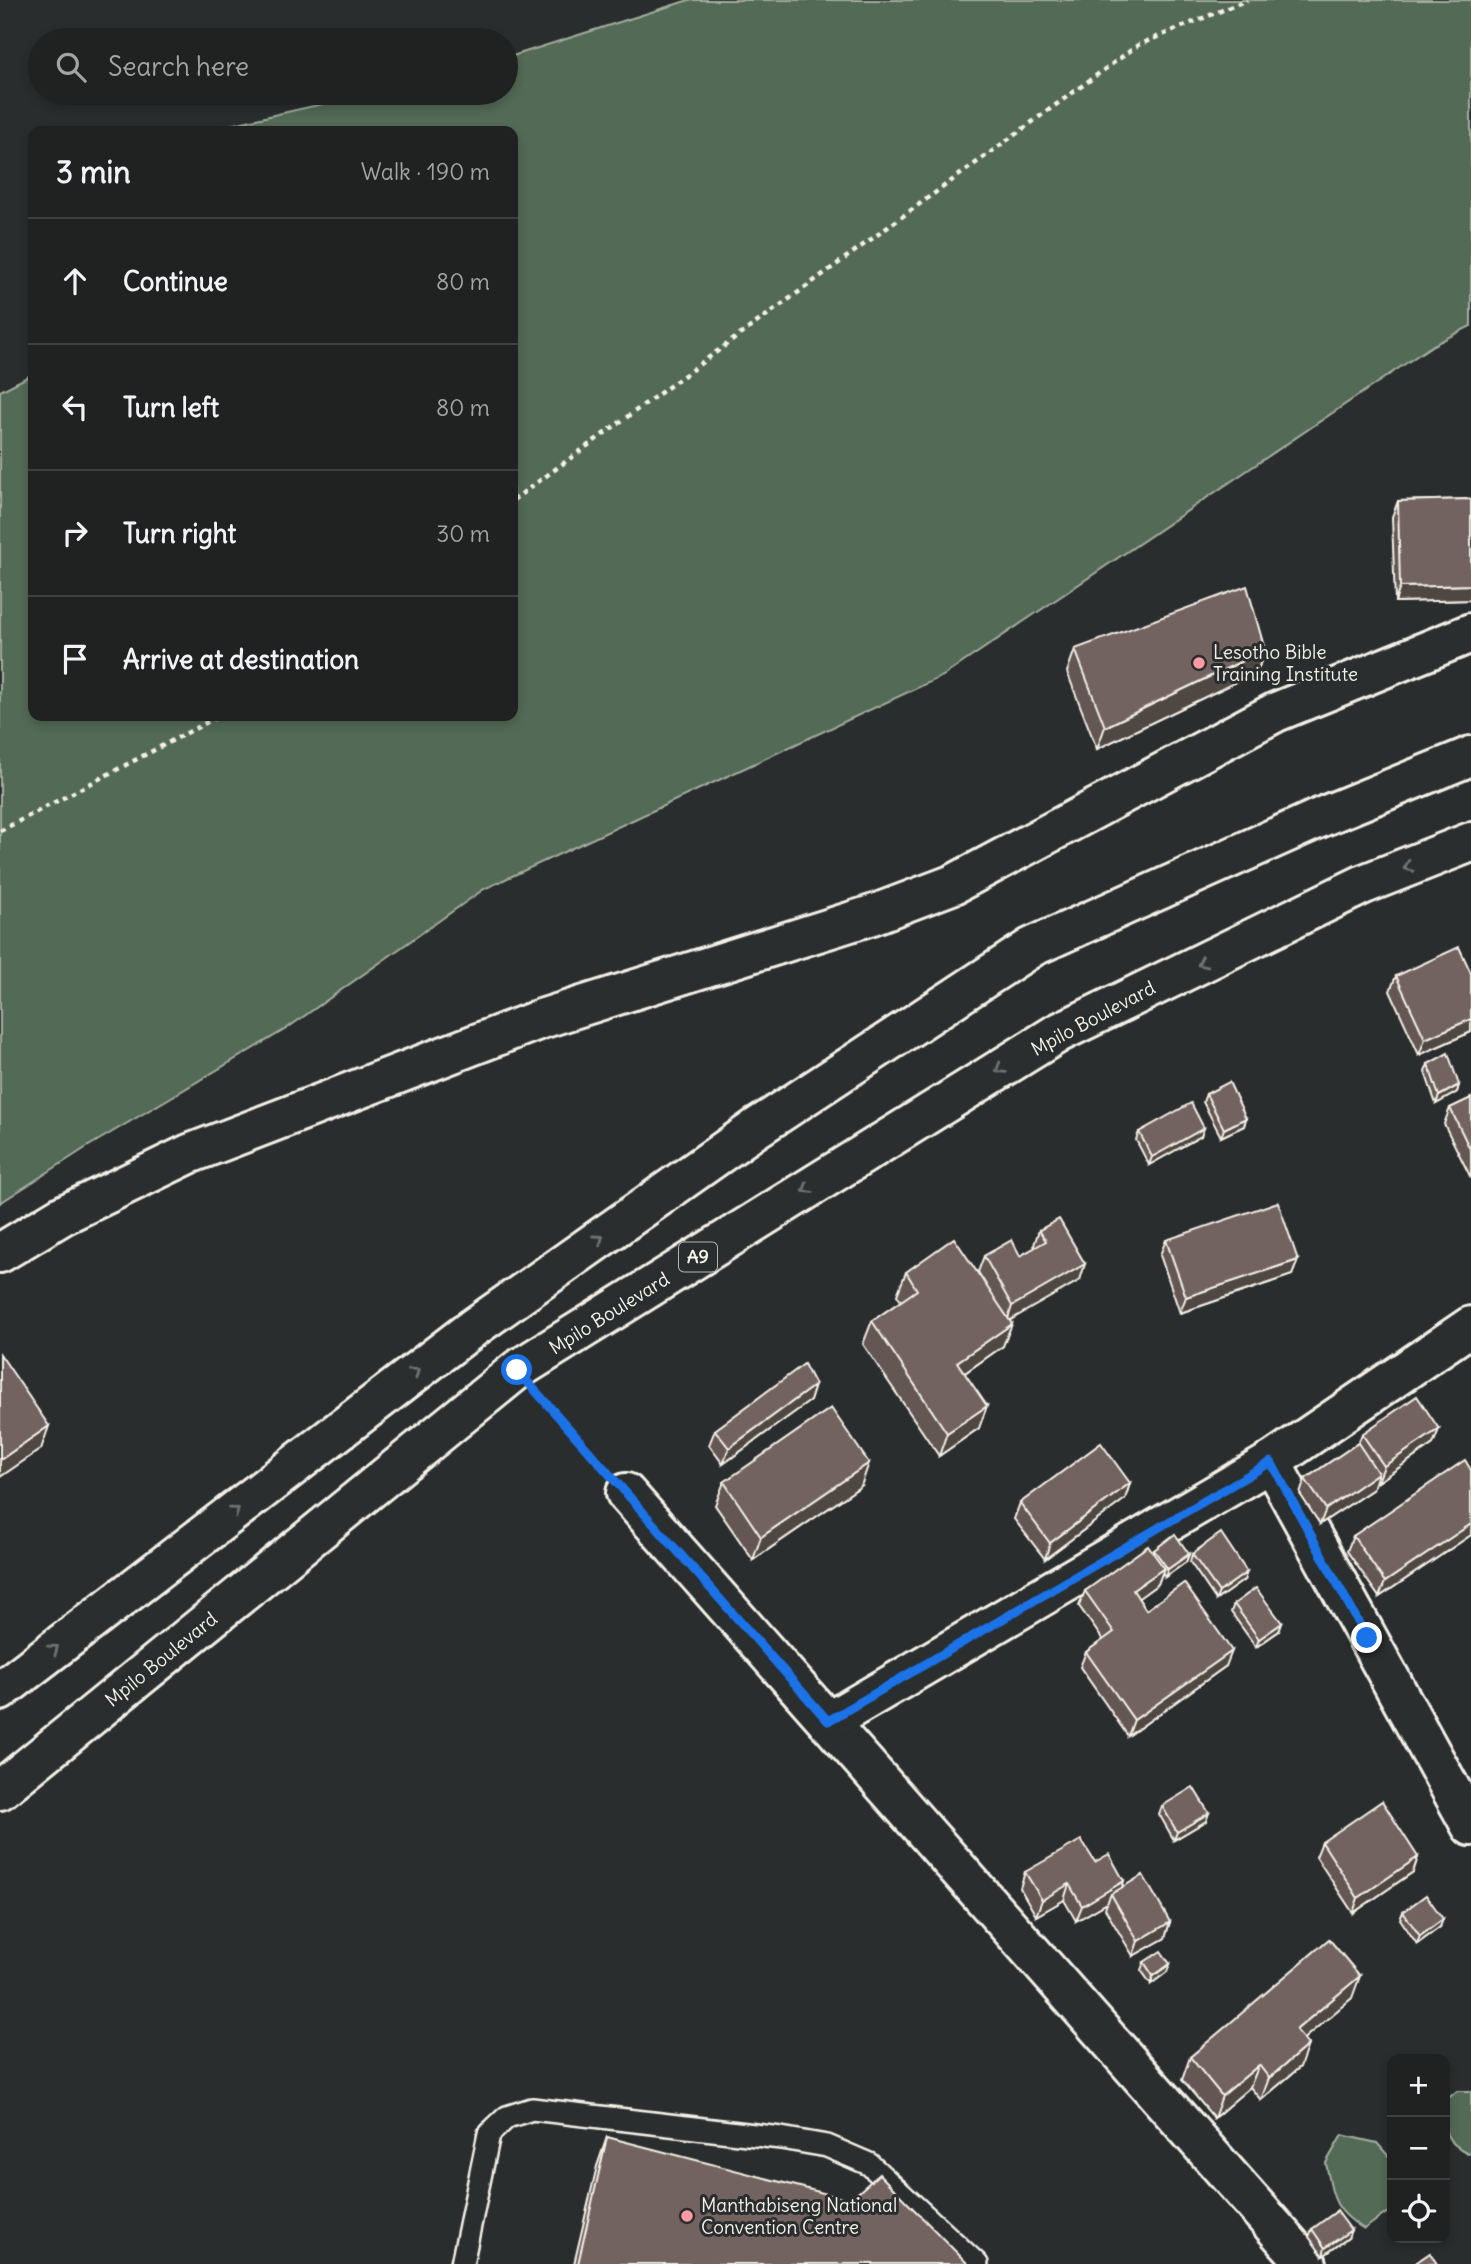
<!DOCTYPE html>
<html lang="en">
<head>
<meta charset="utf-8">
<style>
  :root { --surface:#202222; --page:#282a2a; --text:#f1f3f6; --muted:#a2a4a5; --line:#3d3f40 }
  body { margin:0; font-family:Delius,sans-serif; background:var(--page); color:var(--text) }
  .controls { position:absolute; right:21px; bottom:21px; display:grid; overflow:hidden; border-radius:14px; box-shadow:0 4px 10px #0003 }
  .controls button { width:63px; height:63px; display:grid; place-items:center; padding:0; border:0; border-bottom:2px solid var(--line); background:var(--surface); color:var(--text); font:35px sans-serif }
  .stop { position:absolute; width:21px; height:21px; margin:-16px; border:5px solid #1a73e8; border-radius:50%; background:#fff }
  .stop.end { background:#1a73e8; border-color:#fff; box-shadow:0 2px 7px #0008 }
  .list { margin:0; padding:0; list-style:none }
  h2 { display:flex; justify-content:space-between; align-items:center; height:91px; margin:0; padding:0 28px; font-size:30px }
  h2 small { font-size:23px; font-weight:400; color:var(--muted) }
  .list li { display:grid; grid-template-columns:46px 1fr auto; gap:21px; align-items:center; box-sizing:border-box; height:126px; padding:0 28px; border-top:2px solid var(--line) }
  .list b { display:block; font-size:26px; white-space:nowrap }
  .list em { font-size:23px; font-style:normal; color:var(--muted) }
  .icon { flex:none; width:38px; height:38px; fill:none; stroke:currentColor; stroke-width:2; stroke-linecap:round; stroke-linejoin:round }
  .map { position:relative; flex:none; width:1471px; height:2264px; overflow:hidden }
  .search { position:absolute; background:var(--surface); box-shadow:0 4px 10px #0003; left:28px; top:28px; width:490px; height:77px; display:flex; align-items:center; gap:18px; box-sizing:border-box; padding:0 24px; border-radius:38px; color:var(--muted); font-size:26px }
  .panel { position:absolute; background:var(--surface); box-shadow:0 4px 10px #0003; left:28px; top:126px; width:490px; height:595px; border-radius:14px }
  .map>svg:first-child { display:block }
  .green { fill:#536a57; stroke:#a4aea0; stroke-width:2 }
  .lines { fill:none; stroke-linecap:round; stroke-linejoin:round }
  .service-casing { stroke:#f4f1e8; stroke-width:26 }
  .minor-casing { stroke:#f4f1e8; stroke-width:44 }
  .trunk-casing { stroke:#f4f1e8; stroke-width:44 }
  .path { stroke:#f4f1e8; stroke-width:4.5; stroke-dasharray:5 5; stroke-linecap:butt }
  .service { stroke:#2a2d2e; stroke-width:21 }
  .minor { stroke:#2a2d2e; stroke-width:38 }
  .trunk { stroke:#2a2d2e; stroke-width:38 }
  .wall { fill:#635653; stroke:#f4f1e8; stroke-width:2 }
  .shaded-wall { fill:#504643; stroke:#f4f1e8; stroke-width:2 }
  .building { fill:#736460; stroke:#f4f1e8; stroke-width:2 }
  .oneway { stroke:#71726f }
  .route { stroke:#1a73e8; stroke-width:9 }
  .poi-dot { fill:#ff9aa2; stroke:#2a2d2e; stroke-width:2.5 }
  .labels { text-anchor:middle; stroke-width:6; stroke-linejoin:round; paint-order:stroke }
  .shield { fill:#2a2d2e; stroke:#b7b6b0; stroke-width:2 }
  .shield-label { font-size:18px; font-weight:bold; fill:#f4f1e8 }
  .poi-label { font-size:19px; fill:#f4f1e8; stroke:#2a2d2e; text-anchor:start }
  .street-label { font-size:19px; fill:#f4f1e8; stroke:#2a2d2e }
</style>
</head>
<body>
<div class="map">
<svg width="1471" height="2264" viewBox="0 0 1471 2264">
  <rect width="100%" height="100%" fill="#2a2d2e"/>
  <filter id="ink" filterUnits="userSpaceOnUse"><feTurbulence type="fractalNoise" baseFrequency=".0143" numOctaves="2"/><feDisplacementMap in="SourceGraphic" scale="14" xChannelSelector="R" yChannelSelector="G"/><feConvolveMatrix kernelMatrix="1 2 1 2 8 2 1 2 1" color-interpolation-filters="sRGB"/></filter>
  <g filter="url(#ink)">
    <g class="green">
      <polygon points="689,0 1471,0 1471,326 1433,345 943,676 484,889 286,1029 87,1147 0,1203 0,391 33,374 33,716 513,716 513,131 203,131 371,93 506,93 506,58"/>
      <path d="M 1457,2091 L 1471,2091 L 1471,2151 L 1468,2153 C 1440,2139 1445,2129 1445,2101 Z"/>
      <path d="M 1342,2135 L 1377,2143 L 1392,2160 L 1392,2209 L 1364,2229 C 1333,2210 1333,2198 1326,2163 Z"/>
    </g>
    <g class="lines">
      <defs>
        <polyline id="service" points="462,2264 489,2134 507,2117 532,2109 781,2138 827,2146 869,2164 977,2264"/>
        <g id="minor">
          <polyline points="0,1253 63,1215 189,1154 541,1019 872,915 954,884 1276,712 1471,633"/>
          <polyline points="1271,1462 1471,1826"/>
          <polyline points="626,1493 1307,2264"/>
          <polyline points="828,1722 1271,1462 1471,1326"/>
        </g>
        <g id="trunk">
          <polyline points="0,1691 473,1328 755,1129 1032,947 1326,815 1471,756"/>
          <polyline points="0,1790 517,1370 1058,1033 1364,884 1471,842"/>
        </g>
      </defs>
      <use href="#service" class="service-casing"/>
      <use href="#minor" class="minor-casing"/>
      <use href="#trunk" class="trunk-casing"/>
      <g class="path">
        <polyline points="513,500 1138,45 1247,0"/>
        <polyline points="0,831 219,716"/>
        <polyline points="543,1399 600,1464"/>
      </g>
      <use href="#service" class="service"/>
      <use href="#minor" class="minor"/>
      <use href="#trunk" class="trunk"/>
    </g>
    <g class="wall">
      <polygon points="1471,499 1471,600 1395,602 1392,517 1398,501"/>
      <polygon points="1075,649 1265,650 1257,672 1097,749 1067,672"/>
      <polygon points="1471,973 1471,1032 1419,1055 1390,991 1396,976"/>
      <polygon points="1428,1064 1459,1085 1457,1092 1436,1104 1425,1072"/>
      <polygon points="1206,1094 1246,1118 1244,1126 1221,1137 1203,1102"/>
      <polygon points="1471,1098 1471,1178 1444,1124 1450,1108"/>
      <polygon points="1204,1128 1201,1136 1149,1165 1136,1140 1139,1132"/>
      <polygon points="1039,1230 1080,1280 1009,1320 1003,1346 965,1373 979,1428 939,1456 863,1344 872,1321 901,1301 897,1295 906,1272 986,1285 978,1272 984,1256 1020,1256 1035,1248 1034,1245"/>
      <polygon points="1166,1240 1298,1260 1292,1275 1180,1313 1160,1255"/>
      <polygon points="815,1385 810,1401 723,1464 709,1445 715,1430"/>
      <polygon points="1439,1429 1433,1444 1378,1482 1376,1479 1373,1489 1320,1524 1300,1494 1305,1479 1358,1443 1362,1434"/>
      <polygon points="1471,1470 1471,1535 1379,1597 1347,1551 1353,1536"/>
      <polygon points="724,1482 861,1486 753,1560 715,1505"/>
      <polygon points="1130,1483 1125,1499 1045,1559 1014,1519 1020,1503"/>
      <polygon points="1154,1550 1189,1554 1186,1562 1165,1577 1162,1573 1158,1584 1138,1598 1146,1610 1226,1666 1128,1736 1080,1667 1086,1652 1103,1640 1079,1606 1085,1591 1153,1552"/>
      <polygon points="1192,1554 1244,1580 1216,1600 1190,1562"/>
      <polygon points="1234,1604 1282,1623 1279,1631 1256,1647 1231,1612"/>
      <polygon points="1162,1806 1206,1821 1174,1840 1159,1814"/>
      <polygon points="1322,1842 1418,1857 1413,1872 1353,1913 1316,1857"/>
      <polygon points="1095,1862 1122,1887 1170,1922 1165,1938 1133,1956 1105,1909 1107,1903 1076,1921 1064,1900 1036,1916 1020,1888 1025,1872"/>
      <polygon points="1403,1912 1440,1927 1417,1944 1400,1919"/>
      <polygon points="1144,1962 1170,1964 1167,1972 1151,1984 1141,1970"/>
      <polygon points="1352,1998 1303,2039 1300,2067 1261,2100 1250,2087 1214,2118 1182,2080 1190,2057"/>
      <polygon points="607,2137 968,2264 574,2264 597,2166"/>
      <polygon points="1312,2229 1348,2238 1323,2256 1309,2237"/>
    </g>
    <g class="shaded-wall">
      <polygon points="1471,585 1471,600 1395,602 1400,587"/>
      <polygon points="1265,650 1257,672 1097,749 1105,727"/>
      <polygon points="1471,1019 1471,1032 1419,1055 1425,1039"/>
      <polygon points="1459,1085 1457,1092 1436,1104 1439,1096"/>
      <polygon points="1246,1118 1244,1126 1221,1137 1224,1129"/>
      <polygon points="1204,1128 1201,1136 1149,1165 1152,1157"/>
      <polygon points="1298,1260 1292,1275 1180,1313 1186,1297"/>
      <polygon points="1085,1264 1080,1280 1007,1322 1012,1306"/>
      <polygon points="1012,1324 1003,1346 949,1384 957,1362"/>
      <polygon points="815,1385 810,1401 723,1464 729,1448"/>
      <polygon points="987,1406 979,1428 939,1456 947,1433"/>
      <polygon points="49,1426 41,1449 0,1477 0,1460"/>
      <polygon points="1439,1429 1433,1444 1378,1482 1384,1466"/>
      <polygon points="869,1463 861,1486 753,1560 761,1537"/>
      <polygon points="1378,1473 1373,1489 1320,1524 1326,1509"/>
      <polygon points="1130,1483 1125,1499 1045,1559 1050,1543"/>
      <polygon points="1471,1524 1471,1535 1379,1597 1385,1582"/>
      <polygon points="1189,1554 1186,1562 1165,1577 1168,1569"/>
      <polygon points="1164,1568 1158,1584 1128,1606 1133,1590"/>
      <polygon points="1247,1572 1244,1580 1216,1600 1219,1592"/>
      <polygon points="1282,1623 1279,1631 1256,1647 1259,1639"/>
      <polygon points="1232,1651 1226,1666 1128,1736 1134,1720"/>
      <polygon points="1209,1813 1206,1821 1174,1840 1177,1832"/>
      <polygon points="1418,1857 1413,1872 1353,1913 1358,1898"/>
      <polygon points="1124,1881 1119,1897 1111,1894 1107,1903 1076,1921 1082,1906"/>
      <polygon points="1069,1884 1064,1900 1036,1916 1042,1900"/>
      <polygon points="1443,1919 1440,1927 1417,1944 1420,1936"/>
      <polygon points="1170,1922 1165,1938 1133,1956 1138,1941"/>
      <polygon points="1170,1964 1167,1972 1151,1984 1153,1976"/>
      <polygon points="1360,1976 1352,1998 1288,2052 1296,2030"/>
      <polygon points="1308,2045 1300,2067 1261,2100 1269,2078"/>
      <polygon points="1259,2065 1250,2087 1214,2118 1222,2096"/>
      <polygon points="1351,2230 1348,2238 1323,2256 1325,2248"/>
    </g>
    <g class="building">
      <polygon points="1471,499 1471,585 1400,587 1398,501"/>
      <polygon points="1247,586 1265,650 1105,727 1075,649"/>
      <polygon points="1459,947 1471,973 1471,1019 1425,1039 1396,976"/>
      <polygon points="1448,1053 1459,1085 1439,1096 1428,1064"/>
      <polygon points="1229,1082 1246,1118 1224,1129 1206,1094"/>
      <polygon points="1471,1098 1471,1151 1450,1108"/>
      <polygon points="1191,1103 1204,1128 1152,1157 1139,1132"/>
      <polygon points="1278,1202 1298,1260 1186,1297 1166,1240"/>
      <polygon points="1059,1219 1085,1264 1012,1306 984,1256 1012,1240 1020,1256 1046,1241 1039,1230"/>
      <polygon points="954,1238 1012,1324 957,1362 987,1406 947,1433 872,1321 917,1290 906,1272"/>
      <polygon points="0,1354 49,1426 0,1460"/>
      <polygon points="804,1364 815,1385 729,1448 715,1430"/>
      <polygon points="1417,1396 1439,1429 1384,1466 1362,1434"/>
      <polygon points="831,1408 869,1463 761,1537 724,1482"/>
      <polygon points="1101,1443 1130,1483 1050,1543 1020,1503"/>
      <polygon points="1358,1443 1378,1473 1326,1509 1305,1479"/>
      <polygon points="1465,1460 1471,1470 1471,1524 1385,1582 1353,1536"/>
      <polygon points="1221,1533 1247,1572 1219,1592 1192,1554"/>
      <polygon points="1175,1534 1189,1554 1168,1569 1154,1550"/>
      <polygon points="1148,1546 1164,1568 1133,1590 1146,1610 1184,1583 1232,1651 1134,1720 1086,1652 1114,1632 1085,1591"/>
      <polygon points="1256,1588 1282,1623 1259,1639 1234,1604"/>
      <polygon points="1193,1787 1209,1813 1177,1832 1162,1806"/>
      <polygon points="1382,1801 1418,1857 1358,1898 1322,1842"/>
      <polygon points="1081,1840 1095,1862 1109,1854 1124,1881 1082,1906 1069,1884 1042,1900 1025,1872"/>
      <polygon points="1143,1875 1170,1922 1138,1941 1111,1894"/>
      <polygon points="1426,1895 1443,1919 1420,1936 1403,1912"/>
      <polygon points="1329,1939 1360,1976 1296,2030 1308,2045 1269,2078 1259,2065 1222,2096 1190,2057"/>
      <polygon points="1161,1951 1170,1964 1153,1976 1144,1962"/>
      <polygon points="607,2137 850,2200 879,2174 968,2264 578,2264"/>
      <polygon points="1337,2211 1351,2230 1325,2248 1312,2229"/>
      <polygon points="1430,2253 1437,2264 1414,2264"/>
    </g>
    <defs><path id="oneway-chevron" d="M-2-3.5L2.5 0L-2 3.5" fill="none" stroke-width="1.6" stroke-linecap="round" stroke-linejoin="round" transform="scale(1.75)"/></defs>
    <g class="oneway">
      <use href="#oneway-chevron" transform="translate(1408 867) rotate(158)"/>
      <use href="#oneway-chevron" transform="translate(1202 963) rotate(154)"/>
      <use href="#oneway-chevron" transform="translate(1000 1069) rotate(148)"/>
      <use href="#oneway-chevron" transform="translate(807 1189) rotate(148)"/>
      <use href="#oneway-chevron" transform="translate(599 1239) rotate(-35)"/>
      <use href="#oneway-chevron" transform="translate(415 1372) rotate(-37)"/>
      <use href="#oneway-chevron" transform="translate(235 1511) rotate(-37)"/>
      <use href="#oneway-chevron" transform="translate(54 1649) rotate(-37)"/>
    </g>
  </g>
  <g class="lines" filter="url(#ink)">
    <polyline class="route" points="517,1370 828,1721 1271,1462 1367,1638"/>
  </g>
  <g class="poi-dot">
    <circle cx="1199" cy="663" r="7"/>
    <circle cx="687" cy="2216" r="7"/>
  </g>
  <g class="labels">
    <rect class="shield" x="679" y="1242.5" width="38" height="29" rx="5"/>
    <g class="shield-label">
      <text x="698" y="1263">A9</text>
    </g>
    <g class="poi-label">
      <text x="1213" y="659">Lesotho Bible<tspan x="1213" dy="22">Training Institute</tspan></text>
      <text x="701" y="2212">Manthabiseng National<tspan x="701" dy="22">Convention Centre</tspan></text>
    </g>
    <g class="street-label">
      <text transform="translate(1093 1018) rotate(-28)" y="7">Mpilo Boulevard</text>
      <text transform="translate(609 1313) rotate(-32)" y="7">Mpilo Boulevard</text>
      <text transform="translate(161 1659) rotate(-39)" y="7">Mpilo Boulevard</text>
    </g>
  </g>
</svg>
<div class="controls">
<button>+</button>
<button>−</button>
<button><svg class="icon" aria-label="locate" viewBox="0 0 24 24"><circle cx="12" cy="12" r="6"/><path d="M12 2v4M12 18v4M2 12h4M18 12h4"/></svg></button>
</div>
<div class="stop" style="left:517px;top:1370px"></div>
<div class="stop end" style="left:1367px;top:1638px"></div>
<div class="search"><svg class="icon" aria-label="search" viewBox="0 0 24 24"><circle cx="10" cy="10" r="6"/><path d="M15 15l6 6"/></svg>Search here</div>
<section class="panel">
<h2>3 min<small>Walk · 190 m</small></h2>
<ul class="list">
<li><svg class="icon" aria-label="ahead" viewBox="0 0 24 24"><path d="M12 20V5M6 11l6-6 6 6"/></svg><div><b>Continue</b></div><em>80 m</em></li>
<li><svg class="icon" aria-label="left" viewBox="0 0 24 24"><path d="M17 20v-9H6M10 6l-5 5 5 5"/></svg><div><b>Turn left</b></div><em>80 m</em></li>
<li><svg class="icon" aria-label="right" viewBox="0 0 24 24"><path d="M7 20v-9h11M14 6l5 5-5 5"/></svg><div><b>Turn right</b></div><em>30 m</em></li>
<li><svg class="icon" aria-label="arrive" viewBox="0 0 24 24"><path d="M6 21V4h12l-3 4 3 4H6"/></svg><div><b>Arrive at destination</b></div></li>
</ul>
</section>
</div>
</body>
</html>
